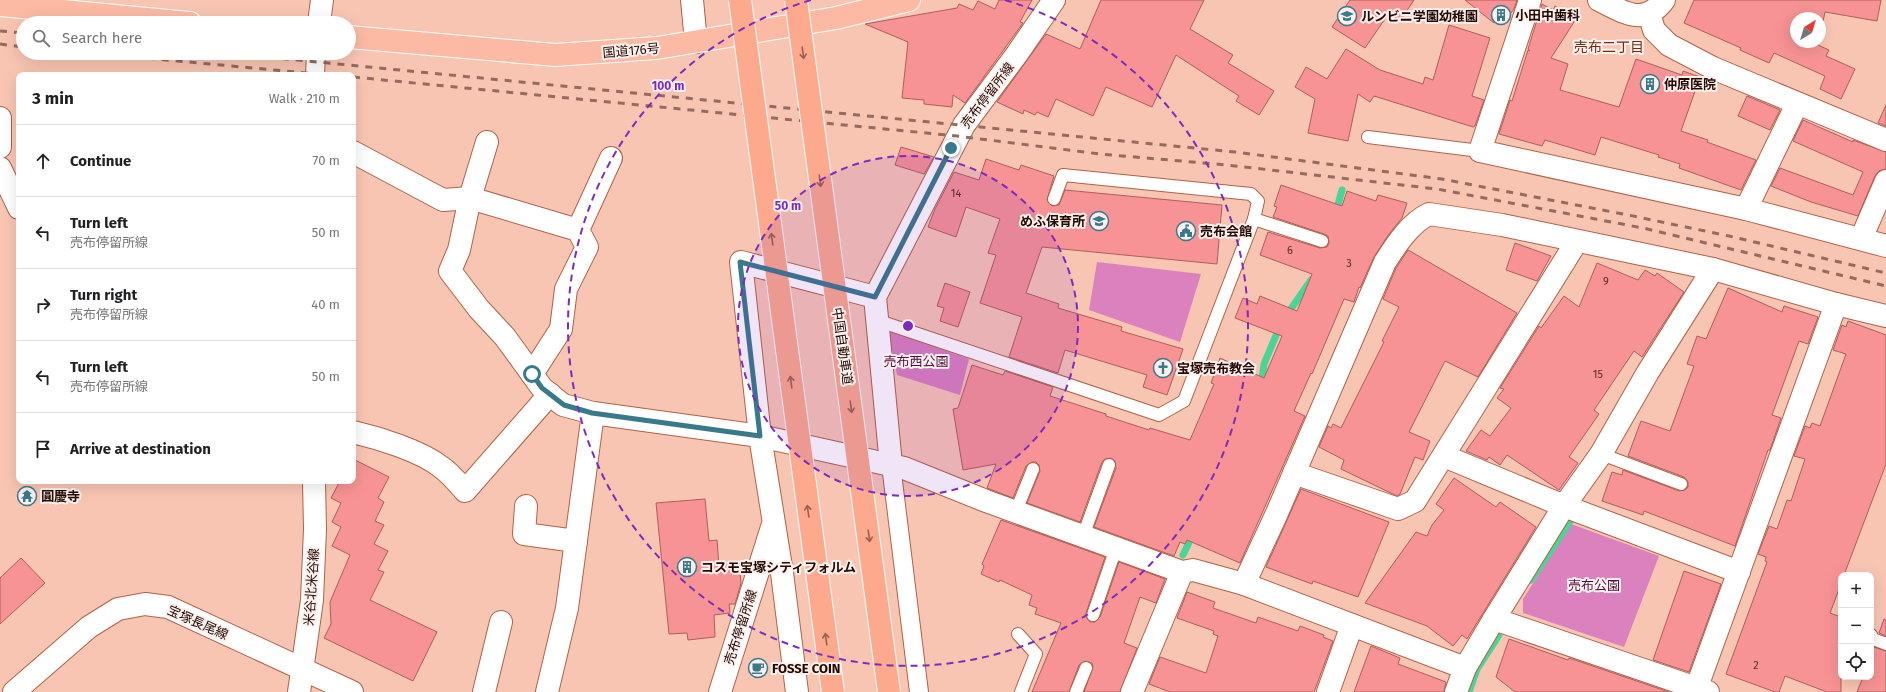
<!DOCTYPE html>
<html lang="en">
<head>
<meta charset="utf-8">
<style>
  :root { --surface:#fff; --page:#f6f6f6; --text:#202124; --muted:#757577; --line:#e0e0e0 }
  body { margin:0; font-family:"Fira Sans","Noto Sans JP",sans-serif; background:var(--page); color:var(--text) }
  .controls { position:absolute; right:12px; bottom:12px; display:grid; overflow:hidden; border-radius:8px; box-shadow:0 4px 16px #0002 }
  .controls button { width:36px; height:36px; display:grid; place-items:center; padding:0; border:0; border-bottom:1px solid var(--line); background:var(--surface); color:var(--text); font:20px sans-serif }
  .compass { position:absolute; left:1790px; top:12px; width:36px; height:36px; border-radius:50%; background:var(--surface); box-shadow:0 4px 16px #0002; rotate:38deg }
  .stop { position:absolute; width:12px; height:12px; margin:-9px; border:3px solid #38798c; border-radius:50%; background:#fff }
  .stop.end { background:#38798c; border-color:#fff; box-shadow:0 1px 4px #0008 }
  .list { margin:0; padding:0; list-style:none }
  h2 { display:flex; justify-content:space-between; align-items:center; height:52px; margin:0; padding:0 16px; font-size:17px }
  h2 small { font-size:13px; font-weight:400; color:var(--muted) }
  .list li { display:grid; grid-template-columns:26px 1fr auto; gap:12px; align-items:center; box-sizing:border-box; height:72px; padding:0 16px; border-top:1px solid var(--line) }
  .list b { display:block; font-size:15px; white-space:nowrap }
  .list p { margin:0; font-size:13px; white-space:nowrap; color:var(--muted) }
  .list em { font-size:13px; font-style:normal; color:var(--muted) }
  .icon { flex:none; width:22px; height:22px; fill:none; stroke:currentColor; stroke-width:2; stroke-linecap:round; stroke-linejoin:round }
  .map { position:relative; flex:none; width:1886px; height:692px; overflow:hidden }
  .search { position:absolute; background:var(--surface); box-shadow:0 4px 16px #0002; left:16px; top:16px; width:340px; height:44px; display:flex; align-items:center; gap:10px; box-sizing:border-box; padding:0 14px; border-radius:22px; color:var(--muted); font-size:15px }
  .panel { position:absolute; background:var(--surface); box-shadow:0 4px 16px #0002; left:16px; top:72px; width:340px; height:412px; border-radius:8px }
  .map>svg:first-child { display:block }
  .green { fill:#da81be }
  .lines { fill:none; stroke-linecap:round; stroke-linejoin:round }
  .stream { stroke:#49d596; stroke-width:7 }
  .building { fill:#f79394; stroke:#af5d5e }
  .service-casing { stroke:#af6247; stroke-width:14 }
  .pedestrian-casing { stroke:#af6247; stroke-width:20 }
  .minor-casing { stroke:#af6247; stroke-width:24 }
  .tertiary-casing { stroke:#af6247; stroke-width:24 }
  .trunk-casing { stroke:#fff; stroke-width:24 }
  .service { stroke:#fff; stroke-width:12 }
  .pedestrian { stroke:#fff; stroke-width:18 }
  .minor { stroke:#fff; stroke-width:22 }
  .tertiary { stroke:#fff; stroke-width:22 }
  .trunk { stroke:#fcbaa4; stroke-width:22 }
  .rail { stroke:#946b5e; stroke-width:3; stroke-dasharray:7 7; stroke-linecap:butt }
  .motorway-bridge-casing { stroke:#fff; stroke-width:24; stroke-linecap:butt }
  .motorway-bridge { stroke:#fca98d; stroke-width:22 }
  .oneway { stroke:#9b614e }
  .route { stroke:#38798c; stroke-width:5 }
  .ring { fill:none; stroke:#7b2cbf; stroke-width:2; stroke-dasharray:7 5 }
  .labels { text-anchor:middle; stroke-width:4; stroke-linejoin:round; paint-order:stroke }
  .number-label { font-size:11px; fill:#5a2b26 }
  .poi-label { font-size:13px; font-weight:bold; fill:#250801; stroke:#faf1ee; text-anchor:start }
  .street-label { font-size:13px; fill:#250801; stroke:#faf1ee }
  .park-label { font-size:13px; fill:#4d0e3e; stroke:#faf1ee }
  .neighbourhood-label { font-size:14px; fill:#732c11; stroke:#faf1ee }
  .centre { fill:#7b2cbf; stroke:#faf1ee; stroke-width:2 }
  .ring-label { font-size:12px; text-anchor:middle; font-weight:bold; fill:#7b2cbf; stroke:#faf1ee; stroke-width:4; stroke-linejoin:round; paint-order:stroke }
</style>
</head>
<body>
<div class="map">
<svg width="1886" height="692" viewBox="0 0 1886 692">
  <rect width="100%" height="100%" fill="#f9c5b3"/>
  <g class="green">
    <polygon points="1097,262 1201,274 1180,342 1089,310"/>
    <polygon points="888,330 969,359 960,395 897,375"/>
    <polygon points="1571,524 1659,556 1624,647 1523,613 1523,599"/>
  </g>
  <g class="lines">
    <g class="stream">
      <polyline points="1336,212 1342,190"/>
      <polyline points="1286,316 1311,280"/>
      <polyline points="1261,387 1264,364 1280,326"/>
      <polyline points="1183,555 1193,534"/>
      <polyline points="1531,580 1573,517"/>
      <polyline points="1469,692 1477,669 1499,635"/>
    </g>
  </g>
  <g class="building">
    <polygon points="999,0 1032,0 1020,22 1023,23 965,103 953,95 952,107 924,104 924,100 902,98 908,42 865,24 957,8 959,4 973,10 978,1 995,9"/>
    <polygon points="1101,0 1204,0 1190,29 1233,55 1228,63 1274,91 1259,115 1236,101 1239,96 1176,55 1152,107 1106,87 1093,116 1056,99 1048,117 1037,112 1035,115 1024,110 1023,114 997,102 1046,34 1080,49"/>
    <polygon points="1350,0 1414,0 1400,21 1389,13 1365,48 1332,27"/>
    <polygon points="1465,0 1517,0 1514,9 1503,23 1496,17 1494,23"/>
    <polygon points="1694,0 1881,0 1877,21 1825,12 1820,36 1820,18 1796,18 1796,42 1819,42 1818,45 1829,50 1826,56 1855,69 1841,99 1820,89 1825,76 1774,53 1769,63 1740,50 1741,48 1684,23"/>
    <polygon points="1542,4 1553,10 1555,6 1576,19 1551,58 1568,64 1560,90 1619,107 1636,59 1682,75 1683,71 1700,77 1681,131 1708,140 1707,142 1756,160 1741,190 1679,168 1680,164 1658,157 1659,155 1601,137 1595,155 1545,140 1542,146 1499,134 1510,100 1512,101 1528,50 1530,51 1528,49"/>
    <polygon points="1449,25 1490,38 1472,96 1484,100 1475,126 1473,127 1374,96 1370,102 1358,94 1348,141 1308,133 1315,99 1295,87 1306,67 1327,79 1346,49 1380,70 1423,84 1425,77 1433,80"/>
    <polygon points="1747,96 1780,110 1770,130 1738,116"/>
    <polygon points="1886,105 1886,126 1878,123"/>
    <polygon points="1803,120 1853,142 1853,140 1886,152 1886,169 1879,171 1875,176 1858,216 1811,202 1771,186 1780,168 1853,195 1863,172 1793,141"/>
    <polygon points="901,147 934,157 924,174 895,165"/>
    <polygon points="986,159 1019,170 1021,165 1054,176 1047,200 1052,206 1059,205 1065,190 1222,205 1217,264 1042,247 1026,293 1059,304 1058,308 1122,327 1121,331 1183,349 1167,395 1143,387 1147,375 1065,350 1058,373 1009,357 1022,317 980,303 996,255 988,253 1000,219 966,207 956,237 928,227 935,209 954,172 979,180"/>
    <polygon points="1281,185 1342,206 1347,191 1376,201 1378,195 1407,203 1402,218 1389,234 1374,257 1360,288 1359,287 1354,302 1344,299 1312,374 1311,373 1294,411 1305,416 1240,563 1187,540 1185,544 1180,542 1174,556 1094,527 1116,468 1115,461 1111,458 1105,459 1102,462 1080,522 1027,503 1040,471 1039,465 1036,462 1032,462 1026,466 1013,498 987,488 996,464 963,470 953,409 958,408 972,365 1003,375 1005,371 1053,387 1050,396 1106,414 1106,416 1149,430 1150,428 1190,440 1214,384 1211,383 1220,358 1264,378 1282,336 1235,318 1243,298 1257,304 1260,296 1297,311 1312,274 1260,255 1268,232 1320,248 1327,247 1329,243 1328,236 1324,234 1273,217 1277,207 1274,206"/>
    <polygon points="1515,243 1551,256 1537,281 1506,270"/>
    <polygon points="1408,250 1517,313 1478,377 1445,361 1409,432 1430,441 1423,460 1415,457 1400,494 1397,496 1341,469 1344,460 1319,447 1328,426 1331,428 1333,424 1341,428 1384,342 1382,341 1399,307 1383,299 1396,268"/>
    <polygon points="1597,263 1638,280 1645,270 1655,276 1657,273 1684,292 1642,357 1634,351 1594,410 1599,414 1569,457 1578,463 1559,490 1507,455 1500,465 1489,457 1487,460 1466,451 1481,430 1490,436 1511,408 1497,398 1504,389 1500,388 1539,326 1541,328 1564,296 1579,307"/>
    <polygon points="945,283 970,292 958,327 940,321 944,308 937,306"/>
    <polygon points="1728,288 1782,312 1784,306 1818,317 1808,344 1799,341 1772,415 1781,418 1770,450 1768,450 1735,546 1644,511 1643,515 1602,501 1612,472 1622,475 1623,470 1679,491 1685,490 1688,487 1688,482 1684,477 1628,456 1641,421 1670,431 1694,366 1687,364 1697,336 1706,339"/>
    <polygon points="1848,321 1886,335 1886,464 1844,575 1841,575 1841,584 1830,613 1841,617 1841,692 1827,692 1785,676 1779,692 1775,692 1726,674 1767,562 1765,561 1766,557 1758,554 1769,526 1777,529 1787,500 1791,501 1805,459 1794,456 1805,426 1810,428 1812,423 1820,426 1846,354 1833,350 1842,325 1846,327"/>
    <polygon points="353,459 389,477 378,498 384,502 375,521 384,525 374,544 388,551 378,570 384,572 370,600 437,632 413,681 324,638 331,624 330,602 350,555 332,546 341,527 332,522 341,503 331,498 340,481 353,481"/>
    <polygon points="1454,478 1496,507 1500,502 1536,527 1467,639 1462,635 1453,646 1427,626 1365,603 1416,532 1427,536 1432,525 1444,510 1436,504"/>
    <polygon points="1301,489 1389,522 1358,597 1313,581 1312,584 1266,567"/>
    <polygon points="705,499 709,541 717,540 719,566 739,563 741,583 735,604 729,604 730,613 714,615 715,637 688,640 687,633 669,634 656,503"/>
    <polygon points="1001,520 1105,557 1086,613 1086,617 1090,622 1095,622 1100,617 1119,562 1165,579 1156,603 1140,597 1124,643 1137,648 1120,692 1084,692 1093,667 1092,663 1085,661 1079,665 1069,692 1032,692 1061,623 1035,614 1037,608 1029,605 1032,595 1000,580 999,582 981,574 984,566 982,564"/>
    <polygon points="21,558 45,583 0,624 0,578"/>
    <polygon points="1684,571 1721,584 1689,672 1653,660"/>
    <polygon points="1187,592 1215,602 1213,608 1256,623 1258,617 1298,631 1300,626 1324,635 1323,637 1333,641 1314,692 1170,692 1149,684 1160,657 1206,673 1218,636 1213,634 1214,631 1177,618"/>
    <polygon points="1884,619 1886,620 1886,636 1879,633"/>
    <polygon points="1509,639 1568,660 1569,658 1669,692 1515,692 1496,677"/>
    <polygon points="1371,646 1400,658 1398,664 1446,682 1444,692 1354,692"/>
    <polygon points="1874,647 1886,651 1886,692 1857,692 1863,677 1871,677 1871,655"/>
  </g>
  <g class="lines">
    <defs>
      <g id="service">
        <polyline points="1368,137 1480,151"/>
        <polyline points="1254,219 1322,241"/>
        <polyline points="876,320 1159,415 1184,401 1254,219 1258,201 1251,194 1063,175 1054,199"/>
        <polyline points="1601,454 1681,484"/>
        <polyline points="1016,511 1033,469"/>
        <polyline points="1083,536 1109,465"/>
        <polyline points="1093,615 1116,548"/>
        <polyline points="1018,634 1036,654 1021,692"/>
        <polyline points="1871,635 1873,639 1886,644"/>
        <polyline points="1076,692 1086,668"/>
      </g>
      <g id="pedestrian">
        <polyline points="315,75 316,53"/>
        <polyline points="891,465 919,692"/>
      </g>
      <g id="minor">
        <polyline points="692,0 696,42"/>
        <polyline points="1530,0 1480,151 1746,209 1886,246"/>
        <polyline points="1649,13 1654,30 1669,45 1713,68 1886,140"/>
        <polyline points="319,23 322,0"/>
        <polyline points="0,118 0,147"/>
        <polyline points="487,142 470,198 459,250 450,271 479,309 505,337 542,388 563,405 593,413 760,436 904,468 986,501 1182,572 1193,570 1244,584 1465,668"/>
        <polyline points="353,152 443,200 470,198 578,230 587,247 566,289 561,329 532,374"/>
        <polyline points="0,168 19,208"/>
        <polyline points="1746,209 1797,104"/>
        <polyline points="578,230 611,158"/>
        <polyline points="1861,239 1886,181"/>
        <path d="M 353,432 C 379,438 421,451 441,467 C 450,473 458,483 465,491 L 550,394"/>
        <polyline points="1444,456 1564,506 1739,572"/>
        <polyline points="891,465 875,297 964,125 1017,54 1054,0"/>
        <polyline points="1294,473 1398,509 1415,501 1577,241"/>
        <polyline points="526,506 524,534 576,541"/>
        <path d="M 1244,584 L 1277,513 L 1385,262 C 1396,245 1410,223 1429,214 L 1502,225 L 1713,269 L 1836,304 L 1886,316"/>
        <polyline points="1494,619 1708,692"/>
        <polyline points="299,692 312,600 315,529 314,481"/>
        <polyline points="484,692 501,622"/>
        <polyline points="547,692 567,608 593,413"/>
        <polyline points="720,692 772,527"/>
        <polyline points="797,692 782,573 760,436 741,262 875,297"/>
        <polyline points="1132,692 1182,572"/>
        <polyline points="1328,692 1352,625"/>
        <polyline points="1456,692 1465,668 1494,619 1564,506 1601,454 1648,372 1713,269"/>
        <polyline points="1695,692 1836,304"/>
      </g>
      <g id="tertiary">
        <path d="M 1599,0 C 1623,12 1644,27 1664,0"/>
        <polyline points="14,692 89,627 118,609 145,604 168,607 352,692"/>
      </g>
      <g id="trunk">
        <polyline points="0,5 190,23"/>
        <polyline points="349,37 555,55 657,48 836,18 909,0"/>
      </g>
    </defs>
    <use href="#service" class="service-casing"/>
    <use href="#pedestrian" class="pedestrian-casing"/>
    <use href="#minor" class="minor-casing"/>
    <use href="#tertiary" class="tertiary-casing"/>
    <use href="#trunk" class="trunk-casing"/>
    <use href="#service" class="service"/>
    <use href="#pedestrian" class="pedestrian"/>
    <use href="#minor" class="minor"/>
    <use href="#tertiary" class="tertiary"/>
    <use href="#trunk" class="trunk"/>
    <g class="rail">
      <polyline points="0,31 23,33"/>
      <polyline points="0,44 23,47"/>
      <polyline points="92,53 328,75"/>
      <polyline points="226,53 1235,152 1442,179 1628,215 1729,236 1886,273"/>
      <polyline points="353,77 957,136 1100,154 1227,165 1437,189 1643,228 1886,286"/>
    </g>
    <defs>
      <g id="motorway-bridge">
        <polyline points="740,0 833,692"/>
        <polyline points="796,0 889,692"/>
      </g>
    </defs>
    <use href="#motorway-bridge" class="motorway-bridge-casing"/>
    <use href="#motorway-bridge" class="motorway-bridge"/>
  </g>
  <defs><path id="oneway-shaft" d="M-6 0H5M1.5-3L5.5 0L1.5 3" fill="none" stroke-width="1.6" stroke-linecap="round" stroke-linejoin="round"/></defs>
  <g class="oneway">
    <use href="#oneway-shaft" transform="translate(803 53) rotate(82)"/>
    <use href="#oneway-shaft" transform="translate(820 181) rotate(82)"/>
    <use href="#oneway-shaft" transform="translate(772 239) rotate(-98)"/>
    <use href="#oneway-shaft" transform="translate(791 382) rotate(-98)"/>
    <use href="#oneway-shaft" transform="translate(851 407) rotate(82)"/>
    <use href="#oneway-shaft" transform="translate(808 511) rotate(-98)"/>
    <use href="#oneway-shaft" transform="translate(869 536) rotate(82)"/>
    <use href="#oneway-shaft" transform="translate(826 639) rotate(-98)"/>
  </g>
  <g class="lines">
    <polyline class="route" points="532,374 542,388 564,405 592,413 760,436 740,262 875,297 951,148"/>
  </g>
  <circle cx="908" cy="326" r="170" fill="#7b2cbf" fill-opacity=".12"/>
  <g class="ring">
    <circle cx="908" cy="326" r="170"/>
    <path d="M1005 0A340 340 0 1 1 811 0"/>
  </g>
  <defs>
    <symbol id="building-ring" viewBox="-11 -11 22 22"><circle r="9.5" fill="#faf1ee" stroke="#38798c" stroke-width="1.5"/><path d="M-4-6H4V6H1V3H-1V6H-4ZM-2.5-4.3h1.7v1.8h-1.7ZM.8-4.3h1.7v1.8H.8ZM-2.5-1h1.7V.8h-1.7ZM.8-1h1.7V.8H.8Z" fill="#38798c"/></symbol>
    <symbol id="school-ring" viewBox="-11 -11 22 22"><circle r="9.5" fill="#faf1ee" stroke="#38798c" stroke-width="1.5"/><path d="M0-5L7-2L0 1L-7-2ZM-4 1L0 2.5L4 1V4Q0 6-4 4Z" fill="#38798c"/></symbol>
    <symbol id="civic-ring" viewBox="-11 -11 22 22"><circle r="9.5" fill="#faf1ee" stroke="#38798c" stroke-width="1.5"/><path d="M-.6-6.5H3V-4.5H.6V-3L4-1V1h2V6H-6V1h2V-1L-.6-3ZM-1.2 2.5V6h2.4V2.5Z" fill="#38798c"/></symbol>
    <symbol id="church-ring" viewBox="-11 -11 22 22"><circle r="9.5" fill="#faf1ee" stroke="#38798c" stroke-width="1.5"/><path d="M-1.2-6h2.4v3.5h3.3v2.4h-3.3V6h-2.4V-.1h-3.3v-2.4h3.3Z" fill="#38798c"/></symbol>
    <symbol id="temple-ring" viewBox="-11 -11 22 22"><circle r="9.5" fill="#faf1ee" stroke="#38798c" stroke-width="1.5"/><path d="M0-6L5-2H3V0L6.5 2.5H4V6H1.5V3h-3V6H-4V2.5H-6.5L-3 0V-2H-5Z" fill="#38798c"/></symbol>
    <symbol id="cafe-ring" viewBox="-11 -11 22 22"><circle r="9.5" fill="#faf1ee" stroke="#38798c" stroke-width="1.5"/><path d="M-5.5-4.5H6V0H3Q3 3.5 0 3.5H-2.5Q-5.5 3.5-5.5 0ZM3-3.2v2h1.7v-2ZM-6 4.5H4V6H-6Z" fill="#38798c"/></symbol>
  </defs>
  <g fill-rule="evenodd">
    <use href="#building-ring" x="1490" y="4" width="22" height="22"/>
    <use href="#school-ring" x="1336" y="5" width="22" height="22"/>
    <use href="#building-ring" x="1639" y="73" width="22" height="22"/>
    <use href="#school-ring" x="1088" y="210" width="22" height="22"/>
    <use href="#civic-ring" x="1175" y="220" width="22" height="22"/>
    <use href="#church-ring" x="1152" y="357" width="22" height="22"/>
    <use href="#temple-ring" x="16" y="485" width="22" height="22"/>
    <use href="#building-ring" x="676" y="556" width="22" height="22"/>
    <use href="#cafe-ring" x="747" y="657" width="22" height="22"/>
  </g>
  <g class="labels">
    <g class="number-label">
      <text x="956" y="197">14</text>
      <text x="1290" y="254">6</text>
      <text x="1349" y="267">3</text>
      <text x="1606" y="285">9</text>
      <text x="1598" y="378">15</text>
      <text x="1756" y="669">2</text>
    </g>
    <g class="poi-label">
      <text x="1515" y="20">小田中歯科</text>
      <text x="1361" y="21">ルンビニ学園幼稚園</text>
      <text x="1664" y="89">仲原医院</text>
      <text x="1085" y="226" text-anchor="end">めふ保育所</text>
      <text x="1200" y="236">売布会館</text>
      <text x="1177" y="373">宝塚売布教会</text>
      <text x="41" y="501">圓慶寺</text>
      <text x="701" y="572">コスモ宝塚シティフォルム</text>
      <text x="772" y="673">FOSSE COIN</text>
    </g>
    <g class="street-label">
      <text transform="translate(631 50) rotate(-5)" y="5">国道176号</text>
      <text transform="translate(987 95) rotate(-53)" y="5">売布停留所線</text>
      <text transform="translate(843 346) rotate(82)" y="5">中国自動車道</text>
      <text transform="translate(311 587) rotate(-86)" y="5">米谷北米谷線</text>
      <text transform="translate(198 622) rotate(24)" y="5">宝塚長尾線</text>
      <text transform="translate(740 627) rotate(-72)" y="5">売布停留所線</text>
    </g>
    <g class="park-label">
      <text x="916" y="366">売布西公園</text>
      <text x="1594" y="590">売布公園</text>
    </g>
    <g class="neighbourhood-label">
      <text x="1609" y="52">売布二丁目</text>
    </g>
  </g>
  <circle cx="908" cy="326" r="6" class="centre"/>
  <g class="ring-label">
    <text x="668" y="90">100 m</text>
    <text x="788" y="210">50 m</text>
  </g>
</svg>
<div class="controls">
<button>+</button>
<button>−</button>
<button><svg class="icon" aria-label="locate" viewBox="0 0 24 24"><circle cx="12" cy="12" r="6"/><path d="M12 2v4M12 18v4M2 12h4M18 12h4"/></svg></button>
</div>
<svg class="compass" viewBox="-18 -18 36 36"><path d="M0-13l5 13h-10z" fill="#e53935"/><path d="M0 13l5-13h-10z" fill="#757577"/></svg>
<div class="stop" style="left:532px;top:374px"></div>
<div class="stop end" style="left:951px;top:148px"></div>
<div class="search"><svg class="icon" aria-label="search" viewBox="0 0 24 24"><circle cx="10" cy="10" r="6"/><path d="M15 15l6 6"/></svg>Search here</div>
<section class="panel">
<h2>3 min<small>Walk · 210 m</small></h2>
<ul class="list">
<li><svg class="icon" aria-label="ahead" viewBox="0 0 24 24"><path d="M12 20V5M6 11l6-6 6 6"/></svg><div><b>Continue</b></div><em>70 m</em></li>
<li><svg class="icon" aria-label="left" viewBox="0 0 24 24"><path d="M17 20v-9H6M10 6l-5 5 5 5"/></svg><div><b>Turn left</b><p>売布停留所線</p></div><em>50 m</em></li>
<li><svg class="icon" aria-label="right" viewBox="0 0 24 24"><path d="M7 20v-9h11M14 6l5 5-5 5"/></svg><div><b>Turn right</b><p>売布停留所線</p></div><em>40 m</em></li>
<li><svg class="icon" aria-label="left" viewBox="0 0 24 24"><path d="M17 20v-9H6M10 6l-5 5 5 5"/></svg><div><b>Turn left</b><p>売布停留所線</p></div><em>50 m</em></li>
<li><svg class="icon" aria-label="arrive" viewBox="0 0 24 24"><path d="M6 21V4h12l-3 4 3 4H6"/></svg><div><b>Arrive at destination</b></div></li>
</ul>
</section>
</div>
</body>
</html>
